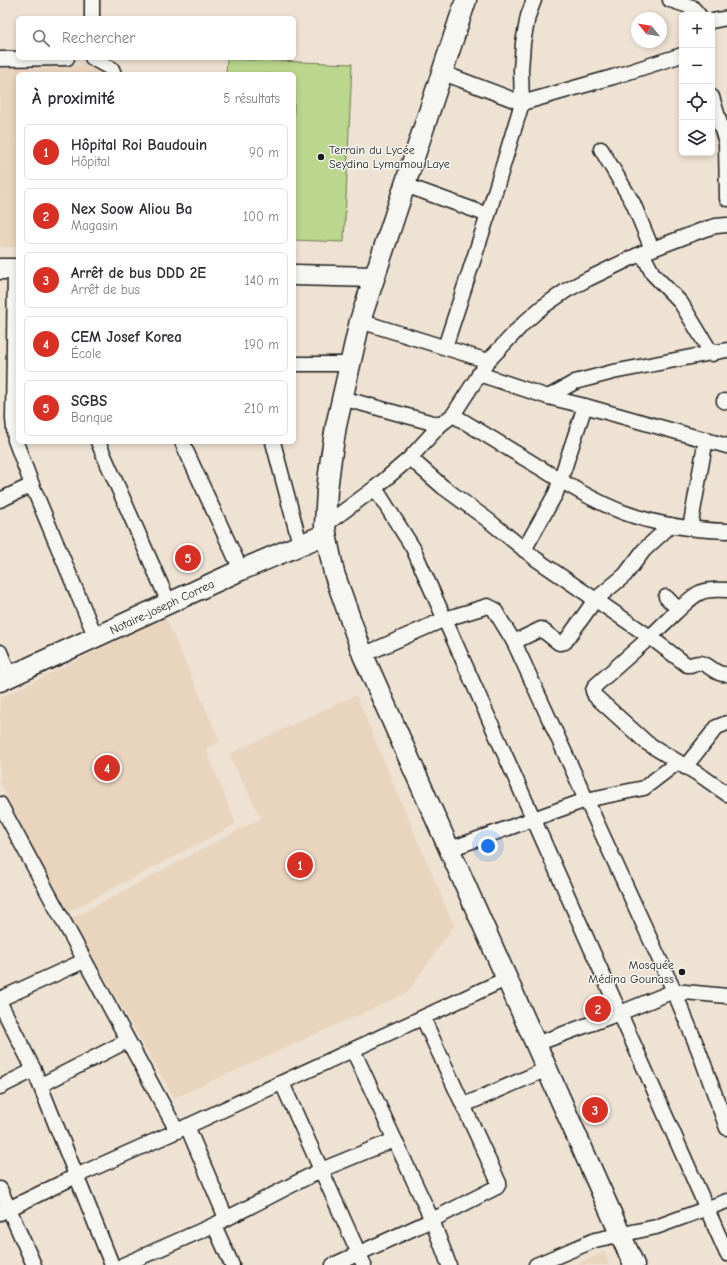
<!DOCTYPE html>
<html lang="fr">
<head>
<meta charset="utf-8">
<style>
  :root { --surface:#fff; --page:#f7f7f7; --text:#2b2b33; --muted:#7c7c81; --line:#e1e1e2; --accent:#d93025 }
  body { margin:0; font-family:"Comic Neue",sans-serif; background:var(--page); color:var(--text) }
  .controls { position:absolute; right:12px; top:12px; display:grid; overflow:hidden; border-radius:6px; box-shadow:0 2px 6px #0003 }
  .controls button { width:36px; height:36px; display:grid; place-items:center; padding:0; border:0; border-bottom:1px solid var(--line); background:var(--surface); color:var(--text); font:20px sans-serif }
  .compass { position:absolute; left:631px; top:12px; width:36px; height:36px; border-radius:50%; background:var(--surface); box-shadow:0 2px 6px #0003; rotate:300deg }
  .you { position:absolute; left:488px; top:846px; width:14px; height:14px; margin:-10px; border:3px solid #fff; border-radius:50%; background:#1a73e8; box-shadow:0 0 0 6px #1a73e833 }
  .badge { display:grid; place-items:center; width:26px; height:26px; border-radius:50%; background:var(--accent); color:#fff; font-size:13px; font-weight:700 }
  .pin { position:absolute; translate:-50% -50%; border:2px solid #fff; box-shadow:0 1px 4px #0006 }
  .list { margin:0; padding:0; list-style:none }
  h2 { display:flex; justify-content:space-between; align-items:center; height:52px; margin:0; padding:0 16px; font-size:17px }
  h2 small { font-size:13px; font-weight:400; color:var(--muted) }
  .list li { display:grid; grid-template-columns:26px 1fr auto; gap:12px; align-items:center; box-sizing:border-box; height:56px; margin:0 8px 8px; padding:0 8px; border:1px solid var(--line); border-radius:6px }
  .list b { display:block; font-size:15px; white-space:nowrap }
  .list p { margin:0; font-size:13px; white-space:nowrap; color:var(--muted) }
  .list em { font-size:13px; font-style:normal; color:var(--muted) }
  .icon { flex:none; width:22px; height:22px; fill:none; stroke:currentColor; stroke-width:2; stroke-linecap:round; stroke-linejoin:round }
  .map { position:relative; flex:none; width:727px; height:1265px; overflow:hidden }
  .search { position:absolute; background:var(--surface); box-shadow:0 2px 6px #0003; left:16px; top:16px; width:280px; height:44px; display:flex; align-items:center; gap:10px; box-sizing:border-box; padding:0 14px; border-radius:6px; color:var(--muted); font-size:15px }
  .panel { position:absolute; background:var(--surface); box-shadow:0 2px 6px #0003; left:16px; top:72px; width:280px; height:372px; border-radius:6px }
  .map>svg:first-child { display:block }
  .built { fill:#e9d4be }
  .green { fill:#bbd68d; stroke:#6c7954 }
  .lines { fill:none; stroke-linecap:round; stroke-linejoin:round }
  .street-casing { stroke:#1c1c1c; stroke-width:17 }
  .secondary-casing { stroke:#1c1c1c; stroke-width:23 }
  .street { stroke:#f6f6f2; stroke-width:14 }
  .secondary { stroke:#f6f6f2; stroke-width:20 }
  .poi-dot { fill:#1c1c1c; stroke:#f6f6f2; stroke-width:1.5 }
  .labels { text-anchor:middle; stroke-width:3; stroke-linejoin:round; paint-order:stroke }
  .poi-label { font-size:12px; fill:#1c1c1c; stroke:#f6f6f2; text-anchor:start }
  .street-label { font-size:12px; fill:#1c1c1c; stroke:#f6f6f2 }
</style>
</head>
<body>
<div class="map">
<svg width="727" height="1265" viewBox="0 0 727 1265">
  <rect width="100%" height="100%" fill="#eee2d3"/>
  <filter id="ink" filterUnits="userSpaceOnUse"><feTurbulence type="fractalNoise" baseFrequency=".025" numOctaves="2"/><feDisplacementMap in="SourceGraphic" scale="8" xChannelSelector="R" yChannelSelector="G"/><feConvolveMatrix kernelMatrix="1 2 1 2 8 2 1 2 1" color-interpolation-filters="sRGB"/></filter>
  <g filter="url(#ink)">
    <g class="built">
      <polygon points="99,65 103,74 18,74 18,247 0,247 0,68"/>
      <polygon points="165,617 220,741 206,749 236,824 66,913 0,783 0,698"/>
      <polygon points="356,695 454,926 407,993 174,1098 71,919 261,818 229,754"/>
      <polygon points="604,1252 609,1265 576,1265"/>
    </g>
    <polygon class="green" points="227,59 352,64 344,242 294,240 294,74 226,74"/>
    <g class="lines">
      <defs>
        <g id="street">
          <polyline points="670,0 692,7 699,15"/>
          <polyline points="92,18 92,0"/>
          <polyline points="712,21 727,18"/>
          <polyline points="92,58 112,69 114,74"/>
          <polyline points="0,59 67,58"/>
          <polyline points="443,73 522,103 613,77 682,55"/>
          <polyline points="712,97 726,143 727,199"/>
          <polyline points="601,149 633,203 652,249"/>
          <polyline points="405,185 488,215"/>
          <polyline points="642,253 653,274 681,303 712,354"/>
          <polyline points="15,269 13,419 15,440 32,485 96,638"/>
          <polyline points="360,321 488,361"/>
          <polyline points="445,347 488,215 522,103 521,70 523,43 528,16 534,0"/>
          <polyline points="294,364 350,364"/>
          <polyline points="479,374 548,397 585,406 727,446"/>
          <polyline points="548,397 575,382 613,372 727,350"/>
          <polyline points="342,398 440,425"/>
          <polyline points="724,401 727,402"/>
          <path d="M 453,415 C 480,431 507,448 534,464 C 563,482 593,501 625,513 C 658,525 693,530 727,531"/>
          <polyline points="98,442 169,603"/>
          <polyline points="182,442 241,570"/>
          <polyline points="273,442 300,544"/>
          <path d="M 410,458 L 443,487 L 488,520 L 536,559 L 650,637 L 687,665 C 692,666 695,662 700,663 C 710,664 716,676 727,674"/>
          <polyline points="375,488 413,548 727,1254"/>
          <polyline points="0,500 32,485"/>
          <polyline points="325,525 375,488 410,458 440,425 453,415 488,361 524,323 541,308 567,290 588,279 642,253 705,229 716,226 727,225"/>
          <polyline points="690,528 706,439"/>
          <polyline points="524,550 556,493 585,406"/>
          <polyline points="666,597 675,606 676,612 650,637 595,686 593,691 595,696 647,743 703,777 727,794"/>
          <path d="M 676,612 C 696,594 698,588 727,590"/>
          <polyline points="514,642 541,629 559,643 565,642 595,600 625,575 644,550 671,525"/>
          <polyline points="0,652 10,677"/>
          <polyline points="363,655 445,619 488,606 494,609 514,642 674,991 699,1051 727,1128"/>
          <polyline points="685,767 717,727 727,723"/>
          <polyline points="0,804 177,1131"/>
          <polyline points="450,849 586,800 644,788 678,762"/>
          <polyline points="0,999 84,961"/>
          <polyline points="0,1003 34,1070 112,1265"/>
          <polyline points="536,1044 620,1013 674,991 727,996"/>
          <polyline points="353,1050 432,1220 449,1265"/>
          <polyline points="282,1083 364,1265"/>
          <polyline points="41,1085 127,1041"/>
          <polyline points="0,1087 34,1070"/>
          <polyline points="464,1105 547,1069"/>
          <polyline points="187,1126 226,1218"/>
          <polyline points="0,1189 34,1265"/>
          <polyline points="0,1213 76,1176 177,1131 508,978"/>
          <polyline points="214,1225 232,1265"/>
          <polyline points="123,1265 214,1225 321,1170 394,1140"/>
          <polyline points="333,1265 432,1220 497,1187 499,1183 423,1018"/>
          <polyline points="536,1265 595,1240 656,1227 727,1201"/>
        </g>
        <g id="secondary">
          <polyline points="466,0 360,321 336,426 331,458 327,490 325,525 326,534 334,573 363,655 634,1265"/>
          <polyline points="0,269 18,269"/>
          <polyline points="294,275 374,277"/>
          <polyline points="0,681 241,570 326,534"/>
        </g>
      </defs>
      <use href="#street" class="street-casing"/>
      <use href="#secondary" class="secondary-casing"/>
      <use href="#street" class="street"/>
      <use href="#secondary" class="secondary"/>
    </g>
  </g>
  <g class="poi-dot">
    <circle cx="321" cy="157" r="4"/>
    <circle cx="682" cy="972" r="4"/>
  </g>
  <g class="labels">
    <g class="poi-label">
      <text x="329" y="154">Terrain du Lycée<tspan x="329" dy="14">Seydina Lymamou Laye</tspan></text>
      <text x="674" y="969" text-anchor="end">Mosquée<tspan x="674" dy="14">Médina Gounass</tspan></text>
    </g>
    <g class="street-label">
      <text transform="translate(162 607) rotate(-25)" y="4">Notaire-joseph Correa</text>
    </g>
  </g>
</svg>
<div class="controls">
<button>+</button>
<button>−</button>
<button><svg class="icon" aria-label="locate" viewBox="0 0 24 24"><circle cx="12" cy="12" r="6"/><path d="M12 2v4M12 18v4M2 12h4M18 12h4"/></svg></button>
<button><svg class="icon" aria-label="layers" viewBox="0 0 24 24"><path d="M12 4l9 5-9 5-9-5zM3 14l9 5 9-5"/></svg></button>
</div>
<svg class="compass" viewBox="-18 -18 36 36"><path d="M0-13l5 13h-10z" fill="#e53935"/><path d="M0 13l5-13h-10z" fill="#7c7c81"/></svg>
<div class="you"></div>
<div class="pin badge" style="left:300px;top:865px">1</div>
<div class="pin badge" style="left:598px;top:1009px">2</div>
<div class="pin badge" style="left:595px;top:1110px">3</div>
<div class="pin badge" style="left:107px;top:768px">4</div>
<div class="pin badge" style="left:188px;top:558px">5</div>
<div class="search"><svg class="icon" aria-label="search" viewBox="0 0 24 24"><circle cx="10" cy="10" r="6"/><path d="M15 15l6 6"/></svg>Rechercher</div>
<section class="panel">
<h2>À proximité<small>5 résultats</small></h2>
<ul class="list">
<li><span class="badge">1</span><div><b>Hôpital Roi Baudouin</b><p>Hôpital</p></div><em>90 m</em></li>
<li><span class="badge">2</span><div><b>Nex Soow Aliou Ba</b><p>Magasin</p></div><em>100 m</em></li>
<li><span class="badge">3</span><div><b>Arrêt de bus DDD 2E</b><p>Arrêt de bus</p></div><em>140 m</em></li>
<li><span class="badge">4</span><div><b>CEM Josef Korea</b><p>École</p></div><em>190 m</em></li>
<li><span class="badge">5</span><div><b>SGBS</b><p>Banque</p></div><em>210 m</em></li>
</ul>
</section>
</div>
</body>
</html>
